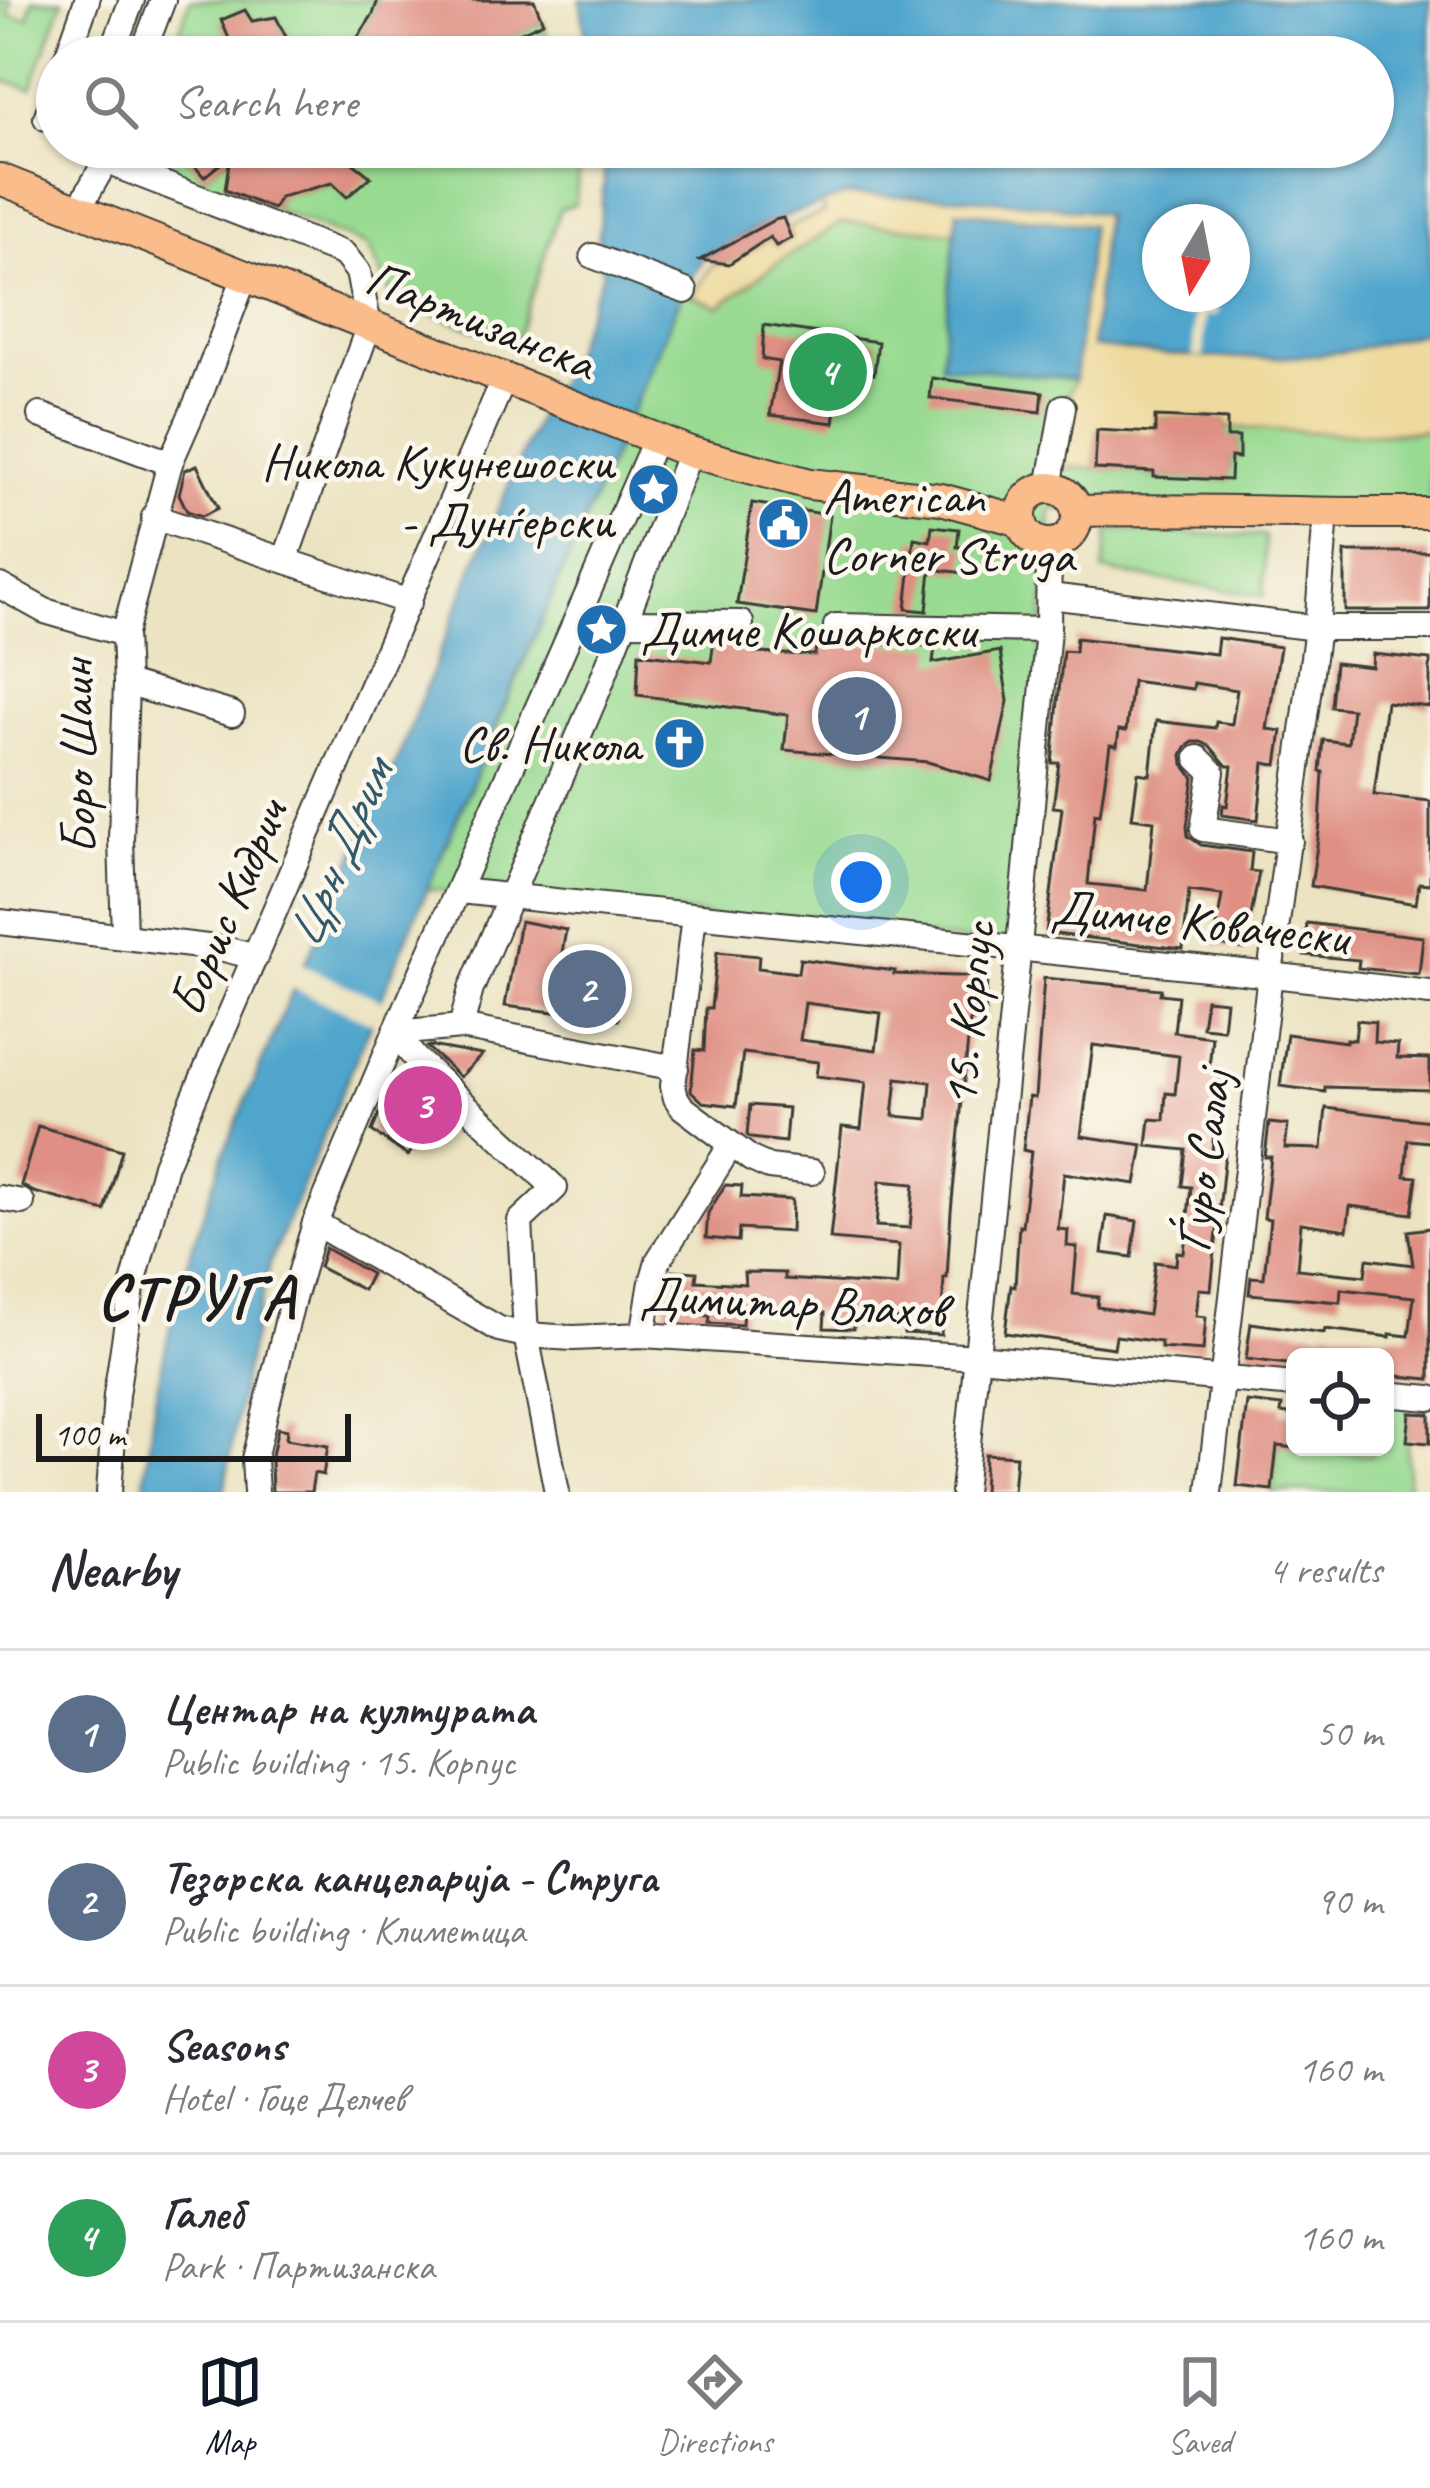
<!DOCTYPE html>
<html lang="en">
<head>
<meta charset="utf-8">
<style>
  :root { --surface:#fff; --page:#f7f7f7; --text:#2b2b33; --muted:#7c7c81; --line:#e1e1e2; --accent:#111827 }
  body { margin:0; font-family:Caveat,sans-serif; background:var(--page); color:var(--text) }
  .controls { position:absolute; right:36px; bottom:36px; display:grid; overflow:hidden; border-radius:18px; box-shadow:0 3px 9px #0004 }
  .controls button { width:108px; height:108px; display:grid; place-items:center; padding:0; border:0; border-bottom:3px solid var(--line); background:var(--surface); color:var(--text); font:60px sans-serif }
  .compass { position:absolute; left:1142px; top:204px; width:108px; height:108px; border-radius:50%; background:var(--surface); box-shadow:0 3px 9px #0004; rotate:190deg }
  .scale { position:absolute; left:36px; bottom:30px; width:315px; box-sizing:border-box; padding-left:12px; border:6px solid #1c1c1c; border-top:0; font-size:33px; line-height:42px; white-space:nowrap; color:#1c1c1c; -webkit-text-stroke:9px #fbf7ec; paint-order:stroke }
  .you { position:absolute; left:861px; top:882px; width:42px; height:42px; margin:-30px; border:9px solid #fff; border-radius:50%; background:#1a73e8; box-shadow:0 0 0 18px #1a73e833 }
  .badge { display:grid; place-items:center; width:78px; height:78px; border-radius:50%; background:var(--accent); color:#fff; font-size:39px; font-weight:700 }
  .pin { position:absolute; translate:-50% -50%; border:6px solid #fff; box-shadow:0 3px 12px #0006 }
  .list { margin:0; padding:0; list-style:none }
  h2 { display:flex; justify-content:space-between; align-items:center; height:156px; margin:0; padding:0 48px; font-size:51px }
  h2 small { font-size:39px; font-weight:400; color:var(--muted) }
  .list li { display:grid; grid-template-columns:78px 1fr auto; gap:36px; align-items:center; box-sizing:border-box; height:168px; padding:0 48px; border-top:3px solid var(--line) }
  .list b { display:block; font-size:45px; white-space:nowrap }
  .list p { margin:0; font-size:39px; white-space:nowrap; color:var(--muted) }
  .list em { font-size:39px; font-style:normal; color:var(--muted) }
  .icon { flex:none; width:66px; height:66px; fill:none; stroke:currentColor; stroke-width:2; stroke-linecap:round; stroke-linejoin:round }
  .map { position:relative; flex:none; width:1430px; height:1492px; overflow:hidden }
  .search { position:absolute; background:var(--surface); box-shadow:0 3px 9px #0004; left:36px; right:36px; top:36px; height:132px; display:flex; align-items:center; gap:30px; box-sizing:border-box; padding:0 42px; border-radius:66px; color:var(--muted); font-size:45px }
  .sheet { height:828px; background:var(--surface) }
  nav { display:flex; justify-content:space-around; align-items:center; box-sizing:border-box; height:168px; border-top:3px solid var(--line); background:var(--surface); font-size:33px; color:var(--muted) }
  nav a { display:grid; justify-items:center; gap:6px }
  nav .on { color:var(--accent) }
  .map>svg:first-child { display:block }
  .green { fill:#98da91; stroke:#5a7b56; stroke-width:3 }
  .sand { fill:#eeda9e; stroke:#857b5d; stroke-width:3 }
  .water { fill:#50a5cc; stroke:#366074; stroke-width:3; fill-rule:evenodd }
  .pier { fill:#ebe3c1 }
  .building { fill:#df8f83; fill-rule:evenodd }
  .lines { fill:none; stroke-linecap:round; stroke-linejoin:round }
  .minor-casing { stroke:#3b3a35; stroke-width:28 }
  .major-casing { stroke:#3b3a35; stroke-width:34 }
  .minor { stroke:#fff; stroke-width:24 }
  .major { stroke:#f9bc8a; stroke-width:30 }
  .labels { text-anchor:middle; stroke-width:9; stroke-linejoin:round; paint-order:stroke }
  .street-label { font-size:51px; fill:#1c1c1c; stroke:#fbf7ec }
  .poi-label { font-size:51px; fill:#1c1c1c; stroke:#fbf7ec; text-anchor:end }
  .water-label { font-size:54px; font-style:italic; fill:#335a6b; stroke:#fbf7ec }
  .district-label { font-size:63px; font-weight:bold; letter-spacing:3px; fill:#1c1c1c; stroke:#fbf7ec }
</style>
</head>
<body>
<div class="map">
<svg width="1430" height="1492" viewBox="0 0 1430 1492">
  <rect width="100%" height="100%" fill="#fbf7ec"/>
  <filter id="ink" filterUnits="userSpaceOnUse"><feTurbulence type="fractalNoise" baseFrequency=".00833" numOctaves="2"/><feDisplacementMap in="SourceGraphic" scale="24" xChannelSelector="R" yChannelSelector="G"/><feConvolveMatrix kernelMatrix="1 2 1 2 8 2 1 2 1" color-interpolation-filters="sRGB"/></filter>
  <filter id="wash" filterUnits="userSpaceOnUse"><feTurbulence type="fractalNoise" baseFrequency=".004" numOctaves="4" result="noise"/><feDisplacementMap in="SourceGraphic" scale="48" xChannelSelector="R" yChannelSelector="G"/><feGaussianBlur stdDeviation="2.7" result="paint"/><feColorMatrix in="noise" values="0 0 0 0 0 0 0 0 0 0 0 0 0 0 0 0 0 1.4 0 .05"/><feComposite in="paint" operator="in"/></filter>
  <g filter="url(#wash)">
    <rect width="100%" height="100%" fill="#ebe3c1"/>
    <g class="green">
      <polygon points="0,0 11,0 9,15 28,19 33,0 63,0 31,89 0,79"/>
      <path d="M 190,0 L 378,0 C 356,57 310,85 276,18 L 252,21 L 245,10 L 222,21 L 236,57 L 171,57 Z"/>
      <polygon points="543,22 552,57 485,57 497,43"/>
      <polygon points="140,147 179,147 204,177 225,160 249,154 227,181 225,193 136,160"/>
      <polygon points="342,147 448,147 450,149 455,147 577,147 579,168 575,204 560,209 515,344 394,300 368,246 273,209 290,176 297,193 332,183 347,197 345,157"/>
      <polygon points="842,221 955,232 942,365 1075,379 1063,407 1054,466 1136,471 1154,477 1229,480 1231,457 1239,457 1239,438 1226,437 1227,427 1390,434 1430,430 1430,513 1051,509 1019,946 427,889 683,292 719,307 773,266"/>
      <polygon points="1109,531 1265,536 1264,596 1103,571"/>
      <polygon points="1385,1394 1411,1396 1407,1441 1408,1492 1272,1492 1277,1445 1370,1455 1372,1447 1385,1447"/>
    </g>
    <path class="sand" d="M 845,195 C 931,194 1020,197 1104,213 L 1093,347 C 1177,357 1262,364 1347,350 C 1375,346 1403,337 1430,330 L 1430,430 C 1362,437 1295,431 1227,427 L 1226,420 L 1156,417 L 1154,477 L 1136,471 L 1138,432 L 1097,430 L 1095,469 L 1054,466 L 1063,407 L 1075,379 L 958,211 L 955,232 L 842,222 L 773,266 L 719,307 L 693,296 L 710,268 L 718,263 L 729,264 L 770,237 L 776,246 L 791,238 L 787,228 L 824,212 L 820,202 Z"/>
    <g class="water">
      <path d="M 580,0 L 1430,0 L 1430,330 C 1403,337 1375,346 1347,351 C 1262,364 1177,357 1092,347 L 1104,214 L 1041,204 L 957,197 L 845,195 L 760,226 L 704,257 L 685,288 L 519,671 L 270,1263 L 244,1374 L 224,1492 L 143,1492 L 155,1398 L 178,1290 L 224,1152 L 288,1001 L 397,761 L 470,575 L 540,412 L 562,375 L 603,273 L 597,252 L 604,182 L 603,147 L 1373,147 L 1373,57 L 589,57 ZM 1160,222 L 1232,222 L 1232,294 L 1160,294 Z"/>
      <polygon points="957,211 1091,225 1075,379 941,365"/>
    </g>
    <g class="pier">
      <polygon points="1183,294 1218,294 1217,316 1205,316 1204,357 1193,357 1194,316 1182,315"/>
      <polygon points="298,963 385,1002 376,1025 288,986"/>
    </g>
    <g id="blocks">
      <g class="building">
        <polygon points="378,0 534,0 543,22 497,43 485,57 345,57 373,14"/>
        <polygon points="245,10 252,21 276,17 288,41 311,57 237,57 221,20"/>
        <polygon points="178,147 342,147 345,157 371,177 347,197 332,183 280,197 273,209 225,190 230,156 204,177"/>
        <polygon points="783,218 791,238 776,246 770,237 729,264 700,260 774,220"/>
        <polygon points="764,325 878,342 874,374 841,369 834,423 770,415 779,362 762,359"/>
        <polygon points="932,378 1043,392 1041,412 930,398"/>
        <polygon points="1155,417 1227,420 1227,437 1239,437 1239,458 1231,457 1230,480 1154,477 1154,472 1095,469 1097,430 1155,433"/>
        <polygon points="197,465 218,508 202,516 187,511 179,494 185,470"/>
        <polygon points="752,503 830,515 816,615 737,604"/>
        <polygon points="932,526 959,529 957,547 967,547 965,573 931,569 927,611 906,609 914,538 930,541"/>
        <rect x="1345" y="552" width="85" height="59"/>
        <polygon points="817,634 836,643 935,646 933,663 1000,651 1008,701 991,781 928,762 784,750 788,715 637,695 639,653 711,662 714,640 756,644 754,653 815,655"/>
        <path d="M 1076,638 L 1216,654 L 1218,638 L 1280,647 L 1267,729 L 1282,731 L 1277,765 L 1264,763 L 1258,820 L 1222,815 L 1223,805 L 1227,806 L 1232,766 L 1227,766 L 1210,746 L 1201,742 L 1193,742 L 1186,747 L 1182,755 L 1183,763 L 1194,778 L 1187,826 L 1188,836 L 1201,845 L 1252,852 L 1250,871 L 1259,872 L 1245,949 L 1214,944 L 1222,895 L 1189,891 L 1183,949 L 1046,933 L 1062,808 L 1053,807 L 1059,763 L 1052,763 L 1063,651 L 1075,652 ZM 1132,681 L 1193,689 L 1194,683 L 1237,690 L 1232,724 L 1216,722 L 1215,728 L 1156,721 L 1150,775 L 1138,773 L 1132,818 L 1154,821 L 1147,890 L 1088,884 L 1095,813 L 1100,814 L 1110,745 L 1117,746 L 1119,730 L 1126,731 Z"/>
        <polygon points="1373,654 1430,660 1430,707 1386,702 1374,795 1430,801 1430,884 1419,883 1416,904 1311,886 1320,825 1323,772 1320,771 1323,740 1348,743 1352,709 1331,707 1335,663 1372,667"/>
        <polygon points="663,731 697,734 696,755 661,752"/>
        <polygon points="520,921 566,930 558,976 623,982 618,1020 505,1006"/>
        <polygon points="1307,923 1423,937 1419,974 1358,968 1359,960 1304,955"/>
        <path d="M 717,952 L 759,956 L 758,968 L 798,973 L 800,959 L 895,971 L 894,974 L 987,977 L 985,1022 L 970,1020 L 951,1211 L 947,1278 L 944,1278 L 941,1335 L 904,1333 L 905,1320 L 854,1317 L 854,1329 L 824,1328 L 825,1313 L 797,1309 L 743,1306 L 742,1325 L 709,1323 L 710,1316 L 664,1312 L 673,1270 L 697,1272 L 696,1281 L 745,1284 L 744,1272 L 785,1273 L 785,1279 L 897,1286 L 899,1245 L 830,1239 L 842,1127 L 861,1129 L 866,1082 L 816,1076 L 818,1062 L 743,1053 L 736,1106 L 703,1102 L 691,1091 L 695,1050 L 704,1051 L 706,1008 L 711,1008 ZM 805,1003 L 881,1013 L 876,1050 L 800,1040 ZM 897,1078 L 931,1082 L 928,1119 L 893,1116 ZM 880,1181 L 914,1184 L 910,1228 L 876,1226 Z"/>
        <path d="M 1044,978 L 1161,989 L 1160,994 L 1178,996 L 1174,1032 L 1212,1037 L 1209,1069 L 1220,1070 L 1212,1152 L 1225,1153 L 1211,1290 L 1199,1289 L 1196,1316 L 1206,1317 L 1203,1351 L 1161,1348 L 1161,1342 L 1116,1336 L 1114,1348 L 1005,1333 L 1011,1285 L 1015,1286 L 1019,1225 L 1022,1226 L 1031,1152 L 1023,1150 L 1029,1097 L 1035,1098 ZM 1093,1045 L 1179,1056 L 1175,1094 L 1166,1093 L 1164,1120 L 1150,1119 L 1147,1146 L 1186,1150 L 1182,1186 L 1191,1187 L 1184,1253 L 1177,1252 L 1176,1265 L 1155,1262 L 1148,1315 L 1097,1307 L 1098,1297 L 1073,1294 L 1077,1247 L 1067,1246 L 1068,1230 L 1058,1229 L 1064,1173 L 1136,1184 L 1143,1145 L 1081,1136 Z"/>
        <polygon points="1206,999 1226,1001 1223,1029 1202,1027"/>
        <polygon points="1357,1020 1375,1022 1374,1042 1398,1044 1397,1058 1430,1059 1430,1090 1325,1087 1325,1092 1280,1086 1287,1034 1346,1042 1346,1039 1355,1040"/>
        <polygon points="430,1046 482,1055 460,1077 427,1047"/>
        <polygon points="385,1100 421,1135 408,1156 372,1131"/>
        <polygon points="750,1105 788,1108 785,1142 751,1138 747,1135"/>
        <polygon points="1326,1108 1430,1121 1430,1142 1408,1140 1405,1176 1417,1177 1412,1214 1350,1206 1347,1230 1301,1223 1297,1269 1365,1276 1367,1259 1413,1265 1408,1231 1430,1228 1430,1379 1386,1375 1388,1357 1295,1357 1295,1365 1246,1359 1251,1323 1324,1333 1325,1329 1390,1337 1390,1334 1409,1336 1414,1297 1341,1289 1340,1302 1249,1294 1251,1277 1264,1278 1270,1219 1264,1218 1271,1157 1265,1157 1269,1123 1288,1125 1285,1148 1322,1149"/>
        <polygon points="38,1126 122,1150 105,1211 34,1192 21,1185"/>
        <polygon points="725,1185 742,1186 741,1197 792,1200 791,1232 739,1229 738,1241 706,1238 708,1213"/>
        <polygon points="1107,1216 1137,1221 1132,1257 1102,1253"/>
        <polygon points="325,1248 371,1274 363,1290 319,1267"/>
        <polygon points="1247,1402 1282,1406 1281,1413 1295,1415 1295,1448 1277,1446 1272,1490 1237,1486"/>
        <polygon points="1410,1413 1430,1414 1430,1443 1407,1441"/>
        <polygon points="278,1428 287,1430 286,1439 328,1446 323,1475 314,1473 311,1492 272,1492 271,1460"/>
        <polygon points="985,1454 1016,1456 1013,1492 983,1492"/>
      </g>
    </g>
  </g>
  <g filter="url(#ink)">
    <use href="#blocks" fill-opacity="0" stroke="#3b3a35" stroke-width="3"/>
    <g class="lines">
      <defs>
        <g id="minor">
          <polyline points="67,57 87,0"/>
          <polyline points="110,57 132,0"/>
          <polyline points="141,57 163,0"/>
          <polyline points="46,118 57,87"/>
          <polyline points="107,159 117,166 344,254 358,272 369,325 285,560"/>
          <polyline points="78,210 107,159 106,147"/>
          <polyline points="593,256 685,291"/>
          <polyline points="40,415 170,463"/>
          <polyline points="1049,488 1063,407"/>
          <polyline points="154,517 409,602"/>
          <polyline points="0,586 45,611 124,634 126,683 121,839 124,937"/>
          <polyline points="1049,596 1317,628 1430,628"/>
          <polyline points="624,622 741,623"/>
          <polyline points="836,626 1048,630"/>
          <polyline points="124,634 170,463 202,390 245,276"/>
          <polyline points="126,683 232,714"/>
          <polyline points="1198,758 1212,772 1203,829 1290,841"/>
          <path d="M 459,891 C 783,925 1107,955 1430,993"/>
          <polyline points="694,916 673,1086 676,1098 682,1107 751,1159 769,1167 812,1172"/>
          <polyline points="0,922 224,949 256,957"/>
          <polyline points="461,1027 471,989 599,688 690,452"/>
          <polyline points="395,1033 415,1058 555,1188 520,1221 526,1335 557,1492"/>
          <polyline points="395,1033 461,1027 676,1068"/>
          <polyline points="0,1198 22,1202"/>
          <polyline points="315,1223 499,1329 526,1335 573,1338 643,1335 977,1357 1295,1385"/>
          <polyline points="643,1335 652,1282 658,1261 731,1145"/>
          <polyline points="1385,1394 1430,1398"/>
          <polyline points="109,1492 116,1395 132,1288 165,1165 504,379"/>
          <polyline points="256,1492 254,1459 292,1302 315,1223 395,1033 655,440"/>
          <polyline points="963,1492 1019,946 1048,630 1049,544"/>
          <polyline points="1209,1492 1270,974 1317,628 1326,514"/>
        </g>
        <g id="major">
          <polyline points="0,179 690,452 810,484 941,499 1021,521"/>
          <circle cx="1049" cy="516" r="28"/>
          <path d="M 1077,511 C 1195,508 1312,514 1430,513"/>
        </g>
      </defs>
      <use href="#minor" class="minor-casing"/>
      <use href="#major" class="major-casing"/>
      <use href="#minor" class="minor"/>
      <use href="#major" class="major"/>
    </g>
  </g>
  <defs>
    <symbol id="sight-disc" viewBox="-11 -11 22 22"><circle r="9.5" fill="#1f6fb2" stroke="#fbf7ec"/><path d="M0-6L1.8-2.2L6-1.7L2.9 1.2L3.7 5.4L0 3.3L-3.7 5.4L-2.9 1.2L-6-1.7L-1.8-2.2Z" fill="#fff"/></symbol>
    <symbol id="civic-disc" viewBox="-11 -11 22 22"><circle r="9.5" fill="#1f6fb2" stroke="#fbf7ec"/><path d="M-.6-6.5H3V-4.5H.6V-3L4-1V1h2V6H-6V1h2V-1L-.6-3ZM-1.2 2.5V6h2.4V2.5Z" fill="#fff"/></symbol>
    <symbol id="church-disc" viewBox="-11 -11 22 22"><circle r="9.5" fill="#1f6fb2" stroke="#fbf7ec"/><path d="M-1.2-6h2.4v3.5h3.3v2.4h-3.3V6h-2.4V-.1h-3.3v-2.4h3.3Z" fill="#fff"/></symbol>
  </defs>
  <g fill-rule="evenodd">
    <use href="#sight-disc" x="624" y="460" width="59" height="59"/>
    <use href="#civic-disc" x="754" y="494" width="59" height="59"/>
    <use href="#sight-disc" x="572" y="600" width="59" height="59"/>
    <use href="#church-disc" x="650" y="714" width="59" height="59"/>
  </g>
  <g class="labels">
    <g class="street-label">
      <text transform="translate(481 319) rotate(22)" y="18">Партизанска</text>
      <text transform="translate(76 757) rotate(-91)" y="18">Боро Шаин</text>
      <text transform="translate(227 907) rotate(-67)" y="18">Борис Кидрич</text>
      <text transform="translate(1200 921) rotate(6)" y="18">Димче Ковачески</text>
      <text transform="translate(967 1014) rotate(-84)" y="18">15. Корпус</text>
      <text transform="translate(1202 1161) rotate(-83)" y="18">Ѓуро Салај</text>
      <text transform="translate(793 1301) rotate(3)" y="18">Димитар Влахов</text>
    </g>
    <g class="poi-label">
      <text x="614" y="479">Никола Кукунешоски<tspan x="614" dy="59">- Дунѓерски</tspan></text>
      <text x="823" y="513" text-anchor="start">American<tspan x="823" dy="59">Corner Struga</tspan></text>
      <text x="641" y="647" text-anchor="start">Димче Кошаркоски</text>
      <text x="640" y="761">Св. Никола</text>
    </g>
    <g class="water-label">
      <text transform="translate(337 853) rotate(-67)" y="19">Црн Дрим</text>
    </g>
    <g class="district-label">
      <text x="197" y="1318">СТРУГА</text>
    </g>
  </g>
</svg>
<div class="controls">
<button><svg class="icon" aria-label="locate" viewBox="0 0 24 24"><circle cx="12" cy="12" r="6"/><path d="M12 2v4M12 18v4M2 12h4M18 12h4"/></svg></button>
</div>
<svg class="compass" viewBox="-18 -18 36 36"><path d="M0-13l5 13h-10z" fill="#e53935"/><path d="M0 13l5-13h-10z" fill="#7c7c81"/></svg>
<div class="scale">100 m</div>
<div class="you"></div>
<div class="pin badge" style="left:857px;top:716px;background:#5c6f8a">1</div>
<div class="pin badge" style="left:587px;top:989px;background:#5c6f8a">2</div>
<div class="pin badge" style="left:423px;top:1105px;background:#d1479c">3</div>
<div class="pin badge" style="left:828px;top:372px;background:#2e9e5b">4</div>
<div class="search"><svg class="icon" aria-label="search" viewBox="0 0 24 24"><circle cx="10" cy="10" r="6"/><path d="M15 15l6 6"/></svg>Search here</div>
</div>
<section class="sheet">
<h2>Nearby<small>4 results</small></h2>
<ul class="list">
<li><span class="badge" style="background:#5c6f8a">1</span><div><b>Центар на културата</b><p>Public building · 15. Корпус</p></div><em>50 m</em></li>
<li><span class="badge" style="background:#5c6f8a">2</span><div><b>Тезорска канцеларија - Струга</b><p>Public building · Климетица</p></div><em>90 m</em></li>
<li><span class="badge" style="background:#d1479c">3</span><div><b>Seasons</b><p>Hotel · Гоце Делчев</p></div><em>160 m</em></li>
<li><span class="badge" style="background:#2e9e5b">4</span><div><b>Галеб</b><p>Park · Партизанска</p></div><em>160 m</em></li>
</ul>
</section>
<nav>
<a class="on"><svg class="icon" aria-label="map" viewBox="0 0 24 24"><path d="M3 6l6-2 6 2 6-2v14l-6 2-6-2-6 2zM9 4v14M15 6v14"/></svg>Map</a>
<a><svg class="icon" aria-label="directions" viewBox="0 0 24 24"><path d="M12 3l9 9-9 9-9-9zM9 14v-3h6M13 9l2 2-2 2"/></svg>Directions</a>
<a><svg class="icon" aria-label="saved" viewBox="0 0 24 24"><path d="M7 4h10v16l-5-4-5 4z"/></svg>Saved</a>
</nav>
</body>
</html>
